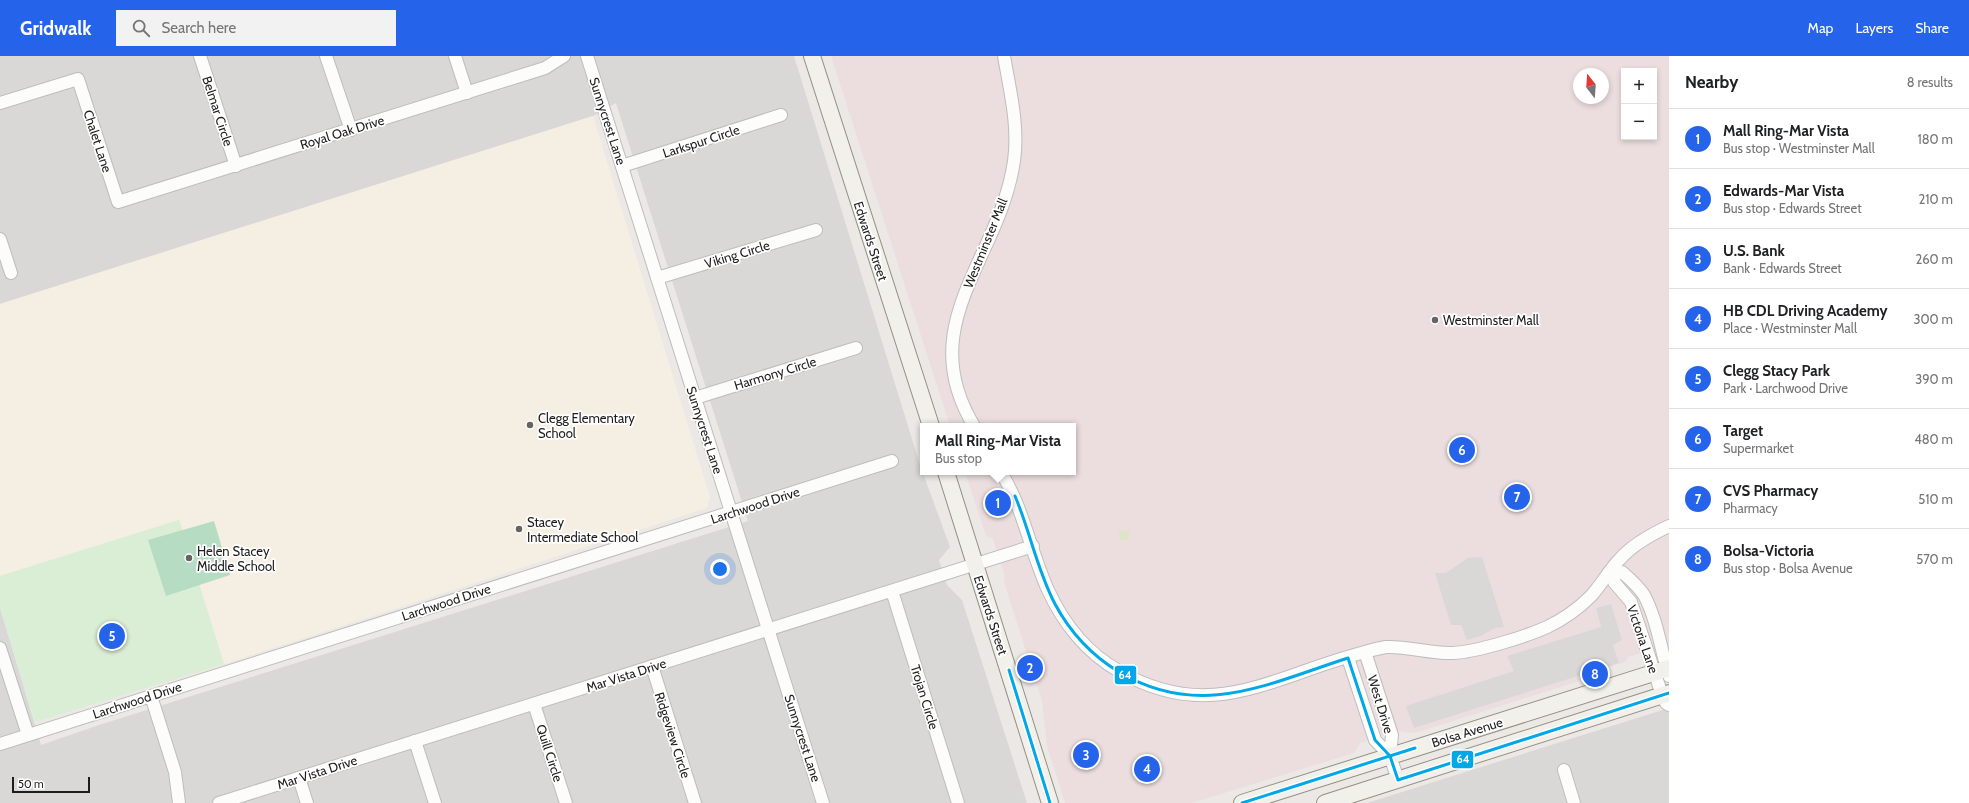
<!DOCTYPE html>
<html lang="en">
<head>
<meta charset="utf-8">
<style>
  :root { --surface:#fff; --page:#f2f2f2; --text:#202124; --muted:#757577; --line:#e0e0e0; --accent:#2563eb }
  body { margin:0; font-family:Cabin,sans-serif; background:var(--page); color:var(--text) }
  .controls { position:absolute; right:12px; top:12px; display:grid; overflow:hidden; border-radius:0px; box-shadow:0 2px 6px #0003 }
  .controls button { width:36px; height:36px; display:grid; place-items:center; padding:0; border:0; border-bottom:1px solid var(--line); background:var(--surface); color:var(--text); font:20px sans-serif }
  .compass { position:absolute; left:1573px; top:12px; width:36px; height:36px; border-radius:50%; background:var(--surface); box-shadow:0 2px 6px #0003; rotate:343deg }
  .scale { position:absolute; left:12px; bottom:10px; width:78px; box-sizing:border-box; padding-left:4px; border:2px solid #1d1d1d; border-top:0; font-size:11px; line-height:14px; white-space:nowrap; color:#1d1d1d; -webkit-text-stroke:3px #fff; paint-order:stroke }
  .you { position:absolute; left:720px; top:513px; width:14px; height:14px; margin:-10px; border:3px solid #fff; border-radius:50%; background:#1a73e8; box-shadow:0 0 0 6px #1a73e833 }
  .badge { display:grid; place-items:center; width:26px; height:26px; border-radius:50%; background:var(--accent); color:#fff; font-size:13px; font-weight:700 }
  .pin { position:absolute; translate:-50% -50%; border:2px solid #fff; box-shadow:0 1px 4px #0006 }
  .popup { position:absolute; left:920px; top:367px; width:156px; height:52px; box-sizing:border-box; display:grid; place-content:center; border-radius:0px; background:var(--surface); filter:drop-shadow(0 1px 3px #0005); font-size:13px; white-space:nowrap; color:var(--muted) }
  .popup b { font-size:15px; color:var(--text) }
  .popup::after { content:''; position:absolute; left:50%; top:100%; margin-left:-8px; border:8px solid transparent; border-top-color:var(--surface) }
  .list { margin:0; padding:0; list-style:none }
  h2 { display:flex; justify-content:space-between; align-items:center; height:52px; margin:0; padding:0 16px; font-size:17px }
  h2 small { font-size:13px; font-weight:400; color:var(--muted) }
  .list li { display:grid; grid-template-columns:26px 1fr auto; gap:12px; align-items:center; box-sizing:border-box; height:60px; padding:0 16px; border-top:1px solid var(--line) }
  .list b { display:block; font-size:15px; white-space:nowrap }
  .list p { margin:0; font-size:13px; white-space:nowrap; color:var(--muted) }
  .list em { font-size:13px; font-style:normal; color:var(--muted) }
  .icon { flex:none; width:22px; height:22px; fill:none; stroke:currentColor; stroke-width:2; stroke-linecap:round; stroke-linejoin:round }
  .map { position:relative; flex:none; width:1669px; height:747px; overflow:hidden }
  header { display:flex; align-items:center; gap:24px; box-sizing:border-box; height:56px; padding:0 20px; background:var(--accent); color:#fff }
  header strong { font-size:19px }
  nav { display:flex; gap:22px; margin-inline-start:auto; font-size:14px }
  .search { width:280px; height:36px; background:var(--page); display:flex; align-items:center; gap:10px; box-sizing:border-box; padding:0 14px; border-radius:0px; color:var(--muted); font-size:15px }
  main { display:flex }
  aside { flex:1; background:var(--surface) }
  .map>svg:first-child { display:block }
  .residential { fill:#dad8d7 }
  .commercial { fill:#ecdedf; fill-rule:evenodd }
  .education { fill:#f4efe2 }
  .religious { fill:#d9d8d7 }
  .grass { fill:#dde4c8 }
  .park { fill:#d9eed4 }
  .pitch { fill:#b6dcc4 }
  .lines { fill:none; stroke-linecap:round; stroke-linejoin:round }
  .street-casing { stroke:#bebdbc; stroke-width:14 }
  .secondary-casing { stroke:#939080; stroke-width:18 }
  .street { stroke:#fcfcfb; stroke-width:12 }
  .secondary { stroke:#f1f0eb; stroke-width:16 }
  .bus-1-casing { stroke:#fff; stroke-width:6 }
  .bus-1 { stroke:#01a8e7; stroke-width:3 }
  .poi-dot { fill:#656463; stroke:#fff; stroke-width:1.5 }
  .labels { text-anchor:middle; stroke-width:3.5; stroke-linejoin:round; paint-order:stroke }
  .street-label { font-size:13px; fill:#1d1d1d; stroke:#fff }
  .poi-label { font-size:13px; fill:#1d1d1d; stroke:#fff; text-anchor:start }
  .line-badge { stroke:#fff; stroke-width:1.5 }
  .badge-label { font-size:11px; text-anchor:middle; font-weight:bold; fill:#fff }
</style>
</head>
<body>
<header>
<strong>Gridwalk</strong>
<div class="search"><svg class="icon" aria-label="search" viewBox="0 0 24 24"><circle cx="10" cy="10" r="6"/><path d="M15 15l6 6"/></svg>Search here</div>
<nav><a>Map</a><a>Layers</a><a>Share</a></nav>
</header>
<main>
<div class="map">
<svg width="1669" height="747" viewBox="0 0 1669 747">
  <rect width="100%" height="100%" fill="#ebe8e6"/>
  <g class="residential">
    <polygon points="0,0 794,0 920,409 950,491 939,504 947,529 962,544 1027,747 0,747 0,552 41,689 99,669 748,465 616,47 593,60 0,248"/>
    <polygon points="1669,652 1669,747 1367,747"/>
  </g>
  <path class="commercial" d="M 831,0 L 1669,0 L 1669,589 L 1628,601 L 1625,606 L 1583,619 L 1583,624 L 1415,677 L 1398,675 L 1360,687 L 1354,697 L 1192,747 L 1065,747 L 1047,690 L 1042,645 L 1004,526 L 1005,521 L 993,483 L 986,480 L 965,416 L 1073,416 L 1073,370 L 950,370 ZM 1624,15 L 1654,15 L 1654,81 L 1624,81 ZM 1579,18 L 1603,18 L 1603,42 L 1579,42 Z"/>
  <polygon class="education" points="593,60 710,441 707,452 224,608 179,464 0,520 0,248"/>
  <g class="religious">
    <polygon points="1482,501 1504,571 1495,572 1481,580 1467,584 1461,569 1451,569 1435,517 1446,517 1468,502"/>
    <polygon points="1611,548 1622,584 1613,589 1619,607 1414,672 1406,650 1514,615 1507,600 1601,571 1596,552"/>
  </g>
  <circle class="grass" cx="1124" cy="479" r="5.5"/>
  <polygon class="park" points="179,464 224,608 35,666 0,552 0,520"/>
  <polygon class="pitch" points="214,465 230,519 166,540 148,484"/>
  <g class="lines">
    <defs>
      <g id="street">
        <polyline points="200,0 236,110"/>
        <polyline points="326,0 351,74"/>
        <polyline points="455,0 467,37"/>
        <polyline points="587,0 823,747"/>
        <polyline points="0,47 78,23 118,146 545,12 564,0"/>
        <polyline points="622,110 781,59"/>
        <polyline points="0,183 11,217"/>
        <polyline points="657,222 816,174"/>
        <polyline points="695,342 856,292"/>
        <path d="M 974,370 C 912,268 1000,203 1014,105 C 1019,70 1010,35 1004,0"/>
        <path d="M 1001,416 C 1024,454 1030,494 1048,534 C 1063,567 1087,597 1119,615 C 1212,669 1274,619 1365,596 C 1372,594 1379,592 1386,591 C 1408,590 1431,598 1453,597 C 1476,596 1525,581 1547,571 C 1562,564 1579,552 1591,540 C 1602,528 1609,514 1620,503 C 1632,489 1652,478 1669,470"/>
        <path d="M 1609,516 L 1614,519 L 1622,516 C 1630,523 1638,530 1644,539 C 1657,563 1661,594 1669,620"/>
        <polyline points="1614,519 1614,526 1631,546 1662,639 1666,647 1669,649"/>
        <polyline points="892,535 958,747"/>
        <polyline points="0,592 28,679"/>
        <polyline points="1365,596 1392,679 1390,700 1398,724"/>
        <polyline points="1348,602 1375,684 1390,700"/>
        <polyline points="652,610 695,747"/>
        <polyline points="151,640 175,716 179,747"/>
        <polyline points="534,648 566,747"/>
        <polyline points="415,685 435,747"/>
        <polyline points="0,688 892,405"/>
        <polyline points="1564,714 1574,747"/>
        <polyline points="299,722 307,747"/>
        <polyline points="219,747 1033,490"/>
      </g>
      <g id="secondary">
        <polyline points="812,0 931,370"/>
        <polyline points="946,416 1050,747"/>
        <polyline points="1242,747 1669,612"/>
        <polyline points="1325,747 1669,637"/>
      </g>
    </defs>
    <use href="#street" class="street-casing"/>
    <use href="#secondary" class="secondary-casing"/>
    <use href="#street" class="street"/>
    <use href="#secondary" class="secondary"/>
    <defs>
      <g id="bus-1">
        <path d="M 1015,440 C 1030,475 1037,514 1055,548 C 1070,576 1091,599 1119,616 C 1200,664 1267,628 1348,602 L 1375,684 L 1390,700 L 1398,724 L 1669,637"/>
        <polyline points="1009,614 1050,747"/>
        <polyline points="1242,747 1415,692"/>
      </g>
    </defs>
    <use href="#bus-1" class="bus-1-casing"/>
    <use href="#bus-1" class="bus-1"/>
  </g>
  <g class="poi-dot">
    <circle cx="1435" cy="264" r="4"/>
    <circle cx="530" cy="369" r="4"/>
    <circle cx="519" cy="473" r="4"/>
    <circle cx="189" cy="502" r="4"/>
  </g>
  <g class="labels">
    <g class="street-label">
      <text transform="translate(218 55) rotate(72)" y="5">Belmar Circle</text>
      <text transform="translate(608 65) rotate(72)" y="5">Sunnycrest Lane</text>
      <text transform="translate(342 76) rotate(-17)" y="5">Royal Oak Drive</text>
      <text transform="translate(98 85) rotate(72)" y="5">Chalet Lane</text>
      <text transform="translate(701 85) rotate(-18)" y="5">Larkspur Circle</text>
      <text transform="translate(871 185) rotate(72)" y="5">Edwards Street</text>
      <text transform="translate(985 187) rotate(-68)" y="5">Westminster Mall</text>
      <text transform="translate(737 198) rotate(-17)" y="5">Viking Circle</text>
      <text transform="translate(775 317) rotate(-17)" y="5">Harmony Circle</text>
      <text transform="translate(705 374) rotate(72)" y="5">Sunnycrest Lane</text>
      <text transform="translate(755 449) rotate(-18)" y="5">Larchwood Drive</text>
      <text transform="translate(446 546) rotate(-18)" y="5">Larchwood Drive</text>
      <text transform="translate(991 559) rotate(72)" y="5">Edwards Street</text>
      <text transform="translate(1643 583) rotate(71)" y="5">Victoria Lane</text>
      <text transform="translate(626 619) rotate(-18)" y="5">Mar Vista Drive</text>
      <text transform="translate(925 641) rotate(73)" y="5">Trojan Circle</text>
      <text transform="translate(137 644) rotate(-18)" y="5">Larchwood Drive</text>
      <text transform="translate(1381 648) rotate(73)" y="5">West Drive</text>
      <text transform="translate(1467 676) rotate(-17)" y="5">Bolsa Avenue</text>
      <text transform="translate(673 679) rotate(72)" y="5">Ridgeview Circle</text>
      <text transform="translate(803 682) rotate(72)" y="5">Sunnycrest Lane</text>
      <text transform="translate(550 697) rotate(72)" y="5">Quill Circle</text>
      <text transform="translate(317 716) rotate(-18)" y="5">Mar Vista Drive</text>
    </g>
    <g class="poi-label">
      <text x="1443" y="269">Westminster Mall</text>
      <text x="538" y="367">Clegg Elementary<tspan x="538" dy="15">School</tspan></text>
      <text x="527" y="471">Stacey<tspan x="527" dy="15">Intermediate School</tspan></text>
      <text x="197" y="500">Helen Stacey<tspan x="197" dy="15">Middle School</tspan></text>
    </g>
  </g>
  <g class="line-badge">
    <rect x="1114" y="609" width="23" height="20" rx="4" fill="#01a8e7"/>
    <rect x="1451" y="694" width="23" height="19" rx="4" fill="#01a8e7"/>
  </g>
  <g class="badge-label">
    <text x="1125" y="623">64</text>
    <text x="1463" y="707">64</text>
  </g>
</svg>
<div class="controls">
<button>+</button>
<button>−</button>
</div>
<svg class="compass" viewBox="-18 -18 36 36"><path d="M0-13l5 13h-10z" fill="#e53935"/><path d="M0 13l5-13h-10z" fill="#757577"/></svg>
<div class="scale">50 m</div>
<div class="you"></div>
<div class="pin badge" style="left:998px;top:447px">1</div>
<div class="popup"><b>Mall Ring-Mar Vista</b>Bus stop</div>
<div class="pin badge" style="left:1030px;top:612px">2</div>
<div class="pin badge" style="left:1086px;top:699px">3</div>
<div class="pin badge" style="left:1147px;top:713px">4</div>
<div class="pin badge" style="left:112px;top:580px">5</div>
<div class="pin badge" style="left:1462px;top:394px">6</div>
<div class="pin badge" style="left:1517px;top:441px">7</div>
<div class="pin badge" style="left:1595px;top:618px">8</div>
</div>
<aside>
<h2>Nearby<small>8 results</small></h2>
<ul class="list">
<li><span class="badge">1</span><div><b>Mall Ring-Mar Vista</b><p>Bus stop · Westminster Mall</p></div><em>180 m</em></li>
<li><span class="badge">2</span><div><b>Edwards-Mar Vista</b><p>Bus stop · Edwards Street</p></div><em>210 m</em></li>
<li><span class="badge">3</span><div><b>U.S. Bank</b><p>Bank · Edwards Street</p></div><em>260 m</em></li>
<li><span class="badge">4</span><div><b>HB CDL Driving Academy</b><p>Place · Westminster Mall</p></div><em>300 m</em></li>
<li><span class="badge">5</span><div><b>Clegg Stacy Park</b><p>Park · Larchwood Drive</p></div><em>390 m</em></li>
<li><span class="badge">6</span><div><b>Target</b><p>Supermarket</p></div><em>480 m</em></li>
<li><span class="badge">7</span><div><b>CVS Pharmacy</b><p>Pharmacy</p></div><em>510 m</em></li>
<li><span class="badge">8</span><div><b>Bolsa-Victoria</b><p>Bus stop · Bolsa Avenue</p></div><em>570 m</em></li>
</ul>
</aside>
</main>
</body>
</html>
